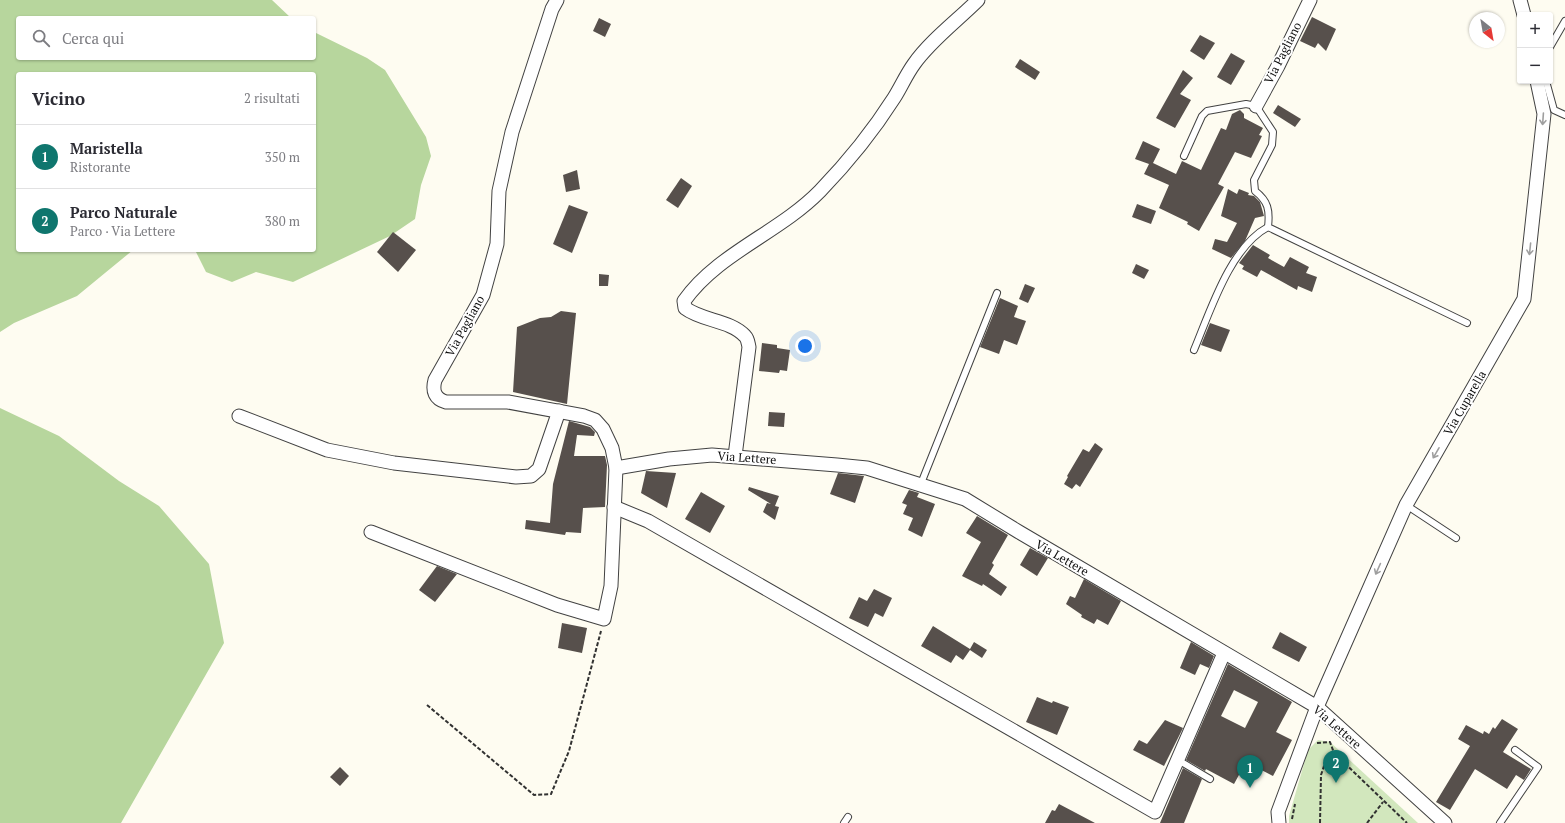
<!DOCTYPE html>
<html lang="it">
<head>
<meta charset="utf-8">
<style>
  :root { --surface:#fff; --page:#f2f2f3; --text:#2b2b33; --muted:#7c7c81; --line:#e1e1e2; --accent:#0f766e }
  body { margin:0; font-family:"PT Serif",serif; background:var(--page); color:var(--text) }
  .controls { position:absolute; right:12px; top:12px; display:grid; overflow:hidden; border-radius:4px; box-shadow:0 1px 3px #0004 }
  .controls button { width:36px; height:36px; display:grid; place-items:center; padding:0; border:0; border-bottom:1px solid var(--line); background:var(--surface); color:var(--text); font:20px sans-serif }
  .compass { position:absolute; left:1469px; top:12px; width:36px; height:36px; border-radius:50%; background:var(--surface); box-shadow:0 1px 3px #0004; rotate:149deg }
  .you { position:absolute; left:805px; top:346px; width:14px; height:14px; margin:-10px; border:3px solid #fff; border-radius:50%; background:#1a73e8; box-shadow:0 0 0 6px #1a73e833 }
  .badge { display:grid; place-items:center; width:26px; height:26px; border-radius:50%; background:var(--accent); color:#fff; font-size:13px; font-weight:700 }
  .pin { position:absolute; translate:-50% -33px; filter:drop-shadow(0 1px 2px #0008) }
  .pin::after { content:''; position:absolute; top:21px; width:14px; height:12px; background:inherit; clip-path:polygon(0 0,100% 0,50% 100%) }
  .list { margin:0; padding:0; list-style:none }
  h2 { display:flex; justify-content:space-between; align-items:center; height:52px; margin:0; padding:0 16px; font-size:17px }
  h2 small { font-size:13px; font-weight:400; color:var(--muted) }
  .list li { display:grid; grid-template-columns:26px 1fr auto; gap:12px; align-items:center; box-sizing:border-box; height:64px; padding:0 16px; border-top:1px solid var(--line) }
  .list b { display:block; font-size:15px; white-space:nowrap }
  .list p { margin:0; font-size:13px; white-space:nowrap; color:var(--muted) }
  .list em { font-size:13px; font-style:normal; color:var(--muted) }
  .icon { flex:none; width:22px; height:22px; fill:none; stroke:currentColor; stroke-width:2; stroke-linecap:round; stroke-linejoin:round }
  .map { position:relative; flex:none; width:1565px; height:823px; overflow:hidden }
  .search { position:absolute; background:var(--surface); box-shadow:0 1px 3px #0004; left:16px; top:16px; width:300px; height:44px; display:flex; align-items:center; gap:10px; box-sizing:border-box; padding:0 14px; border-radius:4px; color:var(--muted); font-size:15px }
  .panel { position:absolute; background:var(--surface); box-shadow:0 1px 3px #0004; left:16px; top:72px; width:300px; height:180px; border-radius:4px }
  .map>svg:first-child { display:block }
  .green { fill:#d2e7bd }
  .forest { fill:#b7d69d }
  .building { fill:#57504c; fill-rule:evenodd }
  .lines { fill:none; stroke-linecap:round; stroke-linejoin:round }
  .lane-casing { stroke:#424242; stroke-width:8 }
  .street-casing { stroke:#424242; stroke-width:15 }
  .path { stroke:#313131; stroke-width:2; stroke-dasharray:4 2; stroke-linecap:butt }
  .lane { stroke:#fff; stroke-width:6 }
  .street { stroke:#fff; stroke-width:13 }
  .oneway { stroke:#9f9f9f }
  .labels { text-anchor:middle; stroke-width:4; stroke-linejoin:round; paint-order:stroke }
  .street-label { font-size:12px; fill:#0f0f0f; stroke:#fff }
</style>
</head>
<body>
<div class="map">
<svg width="1565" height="823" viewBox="0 0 1565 823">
  <rect width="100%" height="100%" fill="#fefcf1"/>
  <polygon class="green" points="1318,740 1330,742 1418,823 1289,823 1289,816 1308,750"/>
  <g class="forest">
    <polygon points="0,0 272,0 291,18 18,18 18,58 314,58 314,32 367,58 385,70 426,137 431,156 421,185 415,219 390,236 293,282 256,272 232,282 206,272 195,250 314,250 314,74 18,74 18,250 133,250 77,296 14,323 0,332"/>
    <polygon points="0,408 59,436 119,481 159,506 209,564 224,643 121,823 0,823"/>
  </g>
  <g class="building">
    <polygon points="1312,17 1336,29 1326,51 1318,43 1315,48 1300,41"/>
    <polygon points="599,18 611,24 605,37 593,31"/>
    <polygon points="1200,35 1215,43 1204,60 1190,51"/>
    <polygon points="1231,53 1245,61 1231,85 1217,77"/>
    <polygon points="1020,59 1040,72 1035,80 1015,67"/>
    <polygon points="1183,70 1193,78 1180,94 1191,100 1175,128 1156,118"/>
    <polygon points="1278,105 1301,119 1295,127 1273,113"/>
    <polygon points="1240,110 1244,114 1244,118 1263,128 1259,135 1262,136 1251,158 1235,152 1218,184 1224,187 1199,231 1187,224 1188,222 1159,208 1169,185 1144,174 1149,164 1135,159 1143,141 1160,149 1153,163 1176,174 1182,161 1201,170 1221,128 1226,130 1232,114"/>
    <polygon points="577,170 580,189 566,192 563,175"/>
    <polygon points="681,178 692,186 678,208 666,200"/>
    <polygon points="1228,189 1237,194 1239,189 1249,193 1248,195 1254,196 1260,202 1264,216 1255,218 1245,241 1231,258 1212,249 1215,239 1227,242 1237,223 1221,216"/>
    <polygon points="1137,204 1156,211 1151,224 1132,217"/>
    <polygon points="569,205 588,212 572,253 553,244"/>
    <polygon points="393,232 416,250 398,272 377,252"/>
    <polygon points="1253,245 1270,255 1268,258 1284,267 1290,257 1309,267 1306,273 1317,277 1312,292 1298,286 1297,290 1261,270 1257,277 1242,269 1244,266 1239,263"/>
    <polygon points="1136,264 1149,270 1144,279 1132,273"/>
    <polygon points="599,274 609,275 608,286 599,286"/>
    <polygon points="1025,284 1035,288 1028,303 1019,299"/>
    <polygon points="1000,298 1018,306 1014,317 1026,321 1017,345 1004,340 999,354 980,347"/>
    <polygon points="561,311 576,313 567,404 513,392 517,327 540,318 551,317"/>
    <polygon points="1210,323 1230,330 1221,352 1201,345"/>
    <polygon points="762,343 777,345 777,348 790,350 787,371 780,370 779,373 759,371"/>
    <polygon points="769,412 785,413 784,427 768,426"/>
    <polygon points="569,421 590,427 595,432 594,436 577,435 574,456 605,456 607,465 605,507 583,508 581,533 566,532 565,535 525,529 526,520 550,523 553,484"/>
    <polygon points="1095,443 1103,449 1080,487 1076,484 1072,489 1064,484 1068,477 1067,476 1083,449 1089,452"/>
    <polygon points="646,471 676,473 667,508 641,493"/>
    <polygon points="838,473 864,476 855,503 830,494"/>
    <polygon points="749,487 779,496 775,506 779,507 775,520 763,512 767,503 771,504 748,490"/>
    <polygon points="909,490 919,493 917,497 935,504 922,537 908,530 913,518 903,514 907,505 902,503"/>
    <polygon points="701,492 725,506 710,533 685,519"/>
    <polygon points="977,516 1008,535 992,563 994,565 989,574 1007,587 1001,596 983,584 982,586 962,576 981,542 966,533"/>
    <polygon points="1030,548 1048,558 1037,576 1020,565"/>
    <polygon points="437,566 457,574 435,602 419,590"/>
    <polygon points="1084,579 1121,601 1108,625 1097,619 1094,624 1081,617 1082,615 1066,604 1070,596 1075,598"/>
    <polygon points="874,589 892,598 883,617 875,613 868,627 849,618 859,597 867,601"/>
    <polygon points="562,623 587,628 582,653 558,648"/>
    <polygon points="933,626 970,649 974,642 987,650 982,658 970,650 963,660 956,655 951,663 921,646"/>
    <polygon points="1280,632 1307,647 1299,662 1272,648"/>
    <polygon points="1191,642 1214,656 1209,668 1200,664 1195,675 1180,668"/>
    <path d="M 1228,664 L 1292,702 L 1276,732 L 1292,740 L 1273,776 L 1246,762 L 1234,784 L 1206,769 L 1205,771 L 1186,760 ZM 1234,690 L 1258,702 L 1245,728 L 1221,716 Z"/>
    <polygon points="1037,697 1052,703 1053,701 1069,707 1057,735 1026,722"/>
    <polygon points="1502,719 1518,729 1503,752 1531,769 1524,780 1516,775 1507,789 1475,769 1450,810 1436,802 1470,746 1458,739 1466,725 1483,734 1484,731 1489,734 1493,727 1495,729"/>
    <polygon points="1165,720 1183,728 1164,766 1133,750 1139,740 1147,744"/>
    <polygon points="340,767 349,776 340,786 330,777"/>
    <polygon points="1183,768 1202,779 1184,823 1160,823"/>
    <polygon points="1059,804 1095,823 1045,823 1052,810 1055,811"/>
  </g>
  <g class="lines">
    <defs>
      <g id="lane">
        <polyline points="1550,47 1565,21"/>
        <polyline points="1546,81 1554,110 1565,115"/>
        <path d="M 1184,156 L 1202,116 L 1207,111 L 1246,104 L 1256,106 L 1273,132 L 1272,145 L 1254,180 L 1255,191 C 1268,201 1270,210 1268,227 L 1467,323"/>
        <path d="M 1194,350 C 1210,312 1230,247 1268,227"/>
        <polyline points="920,486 997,293"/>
        <polyline points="1406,505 1456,538"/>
        <polyline points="1178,760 1210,779"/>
        <polyline points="844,823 848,817"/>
        <polyline points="1500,823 1538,767 1515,750"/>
      </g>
      <g id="street">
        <polyline points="1520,0 1524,15"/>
        <polyline points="1256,106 1278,66 1310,0"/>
        <polyline points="239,416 327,450 394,463 516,477 531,476 539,469 559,411"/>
        <path d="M 735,456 L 749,347 C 748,343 748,339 745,336 C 730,320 702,321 685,308 L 684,301 C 718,253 779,233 820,191 C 847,163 873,131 894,98 C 901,87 906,75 914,64 C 930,41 958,20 978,0"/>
        <polyline points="616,468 669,459 712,455 837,465 867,468 965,499 1019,532 1317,707 1445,823"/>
        <polyline points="614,507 648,521 1155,812 1224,653"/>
        <path d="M 371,532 L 557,605 L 604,619 L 611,586 L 616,468 L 612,448 L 603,429 L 595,420 L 584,416 L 508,402 L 446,402 C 435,399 432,391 435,380 L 483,295 L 497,244 L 499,191 L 512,132 L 552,9 L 557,0"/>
        <polyline points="1279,823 1278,812 1317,707 1406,505 1524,299 1544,114 1537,81"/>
      </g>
    </defs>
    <use href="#lane" class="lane-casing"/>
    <use href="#street" class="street-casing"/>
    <g class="path">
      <polyline points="427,705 534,795 551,794 569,751 601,631"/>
      <polyline points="1317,743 1330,742 1334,753"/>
      <polyline points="1292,819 1295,804"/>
      <polyline points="1320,823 1321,775 1327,757 1334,753 1407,823"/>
      <polyline points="1367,823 1383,802"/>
    </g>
    <use href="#lane" class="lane"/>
    <use href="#street" class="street"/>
  </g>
  <defs><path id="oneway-shaft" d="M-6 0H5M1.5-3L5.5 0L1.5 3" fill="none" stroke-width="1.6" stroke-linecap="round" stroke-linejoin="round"/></defs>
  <g class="oneway">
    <use href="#oneway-shaft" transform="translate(1543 119) rotate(94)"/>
    <use href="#oneway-shaft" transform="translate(1530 249) rotate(96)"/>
    <use href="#oneway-shaft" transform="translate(1436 453) rotate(120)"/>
    <use href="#oneway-shaft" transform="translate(1378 569) rotate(114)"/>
  </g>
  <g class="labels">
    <g class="street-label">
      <text transform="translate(1283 53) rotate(-63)" y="4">Via Pagliano</text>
      <text transform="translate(465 326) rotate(-61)" y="4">Via Pagliano</text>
      <text transform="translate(1465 403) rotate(-60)" y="4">Via Cuparella</text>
      <text transform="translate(747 458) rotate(4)" y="4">Via Lettere</text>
      <text transform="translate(1062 558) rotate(30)" y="4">Via Lettere</text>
      <text transform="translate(1337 727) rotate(41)" y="4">Via Lettere</text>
    </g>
  </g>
</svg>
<div class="controls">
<button>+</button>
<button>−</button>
</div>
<svg class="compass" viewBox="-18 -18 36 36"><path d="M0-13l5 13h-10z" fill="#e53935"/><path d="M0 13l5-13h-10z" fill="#7c7c81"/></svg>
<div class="you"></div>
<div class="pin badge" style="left:1250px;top:788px">1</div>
<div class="pin badge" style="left:1336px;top:783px">2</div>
<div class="search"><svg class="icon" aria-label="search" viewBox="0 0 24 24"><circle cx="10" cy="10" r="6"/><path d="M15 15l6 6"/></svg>Cerca qui</div>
<section class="panel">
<h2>Vicino<small>2 risultati</small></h2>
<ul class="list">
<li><span class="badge">1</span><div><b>Maristella</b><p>Ristorante</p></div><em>350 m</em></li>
<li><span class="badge">2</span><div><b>Parco Naturale</b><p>Parco · Via Lettere</p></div><em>380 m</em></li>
</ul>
</section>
</div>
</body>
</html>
